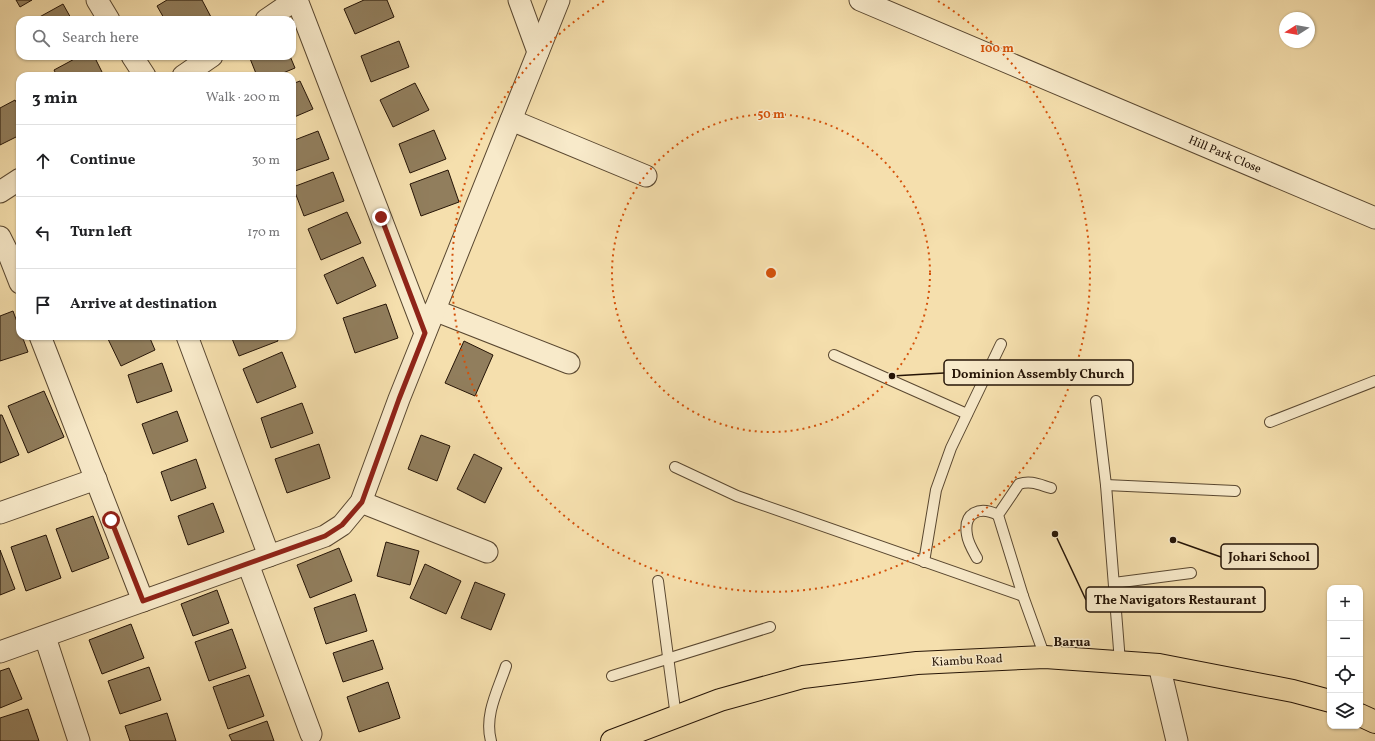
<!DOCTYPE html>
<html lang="en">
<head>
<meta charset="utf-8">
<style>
  :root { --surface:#fff; --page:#f2f2f2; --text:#202124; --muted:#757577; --line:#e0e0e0 }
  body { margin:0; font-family:Vollkorn,serif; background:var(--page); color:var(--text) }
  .controls { position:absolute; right:12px; bottom:12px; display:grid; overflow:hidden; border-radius:8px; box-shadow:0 1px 3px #0004 }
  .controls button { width:36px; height:36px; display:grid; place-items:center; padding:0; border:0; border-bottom:1px solid var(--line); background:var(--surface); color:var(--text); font:20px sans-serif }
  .compass { position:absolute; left:1279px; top:12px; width:36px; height:36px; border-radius:50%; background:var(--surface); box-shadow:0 1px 3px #0004; rotate:259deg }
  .stop { position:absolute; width:12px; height:12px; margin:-9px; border:3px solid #8f2418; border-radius:50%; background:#fff }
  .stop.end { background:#8f2418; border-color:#fff; box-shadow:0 1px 4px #0008 }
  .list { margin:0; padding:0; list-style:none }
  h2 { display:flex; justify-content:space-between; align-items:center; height:52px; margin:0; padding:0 16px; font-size:17px }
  h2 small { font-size:13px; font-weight:400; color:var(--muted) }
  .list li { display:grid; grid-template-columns:26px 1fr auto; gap:12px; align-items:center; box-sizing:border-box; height:72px; padding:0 16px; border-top:1px solid var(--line) }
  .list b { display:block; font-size:15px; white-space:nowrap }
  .list em { font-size:13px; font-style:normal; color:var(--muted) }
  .icon { flex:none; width:22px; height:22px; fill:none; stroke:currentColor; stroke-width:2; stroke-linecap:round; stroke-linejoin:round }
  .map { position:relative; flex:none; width:1375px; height:741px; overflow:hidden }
  .search { position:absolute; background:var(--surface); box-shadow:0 1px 3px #0004; left:16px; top:16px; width:280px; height:44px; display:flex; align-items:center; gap:10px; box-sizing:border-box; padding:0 14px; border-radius:12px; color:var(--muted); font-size:15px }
  .panel { position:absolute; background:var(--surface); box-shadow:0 1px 3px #0004; left:16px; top:72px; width:280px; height:268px; border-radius:12px }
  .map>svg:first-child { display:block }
  .building { fill:#917e5d; stroke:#251406 }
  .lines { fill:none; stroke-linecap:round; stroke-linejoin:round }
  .lane-casing { stroke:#594730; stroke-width:12 }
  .street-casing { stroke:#594730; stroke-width:23 }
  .highway-casing { stroke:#251406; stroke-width:24 }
  .lane { stroke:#f8eaca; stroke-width:10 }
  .street { stroke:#f8eaca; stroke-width:21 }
  .highway { stroke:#f5dfad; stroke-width:22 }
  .route { stroke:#8f2418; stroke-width:5 }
  .ring { fill:none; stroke:#d4520b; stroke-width:2; stroke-dasharray:2 4 }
  .labels { text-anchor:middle; stroke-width:3; stroke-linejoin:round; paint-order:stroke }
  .street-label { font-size:12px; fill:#251406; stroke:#f8eaca }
  .neighbourhood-label { font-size:13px; font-weight:bold; fill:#251406; stroke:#f8eaca }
  .centre { fill:#d4520b; stroke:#f8eaca; stroke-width:2 }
  .ring-label { font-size:12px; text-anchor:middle; font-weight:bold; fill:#d4520b; stroke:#f8eaca; stroke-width:3; stroke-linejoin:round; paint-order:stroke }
  .leader { fill:none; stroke:#251406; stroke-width:1.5 }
  .callout-dot { fill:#251406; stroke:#f8eaca; stroke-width:1.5 }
  .callout { fill:#f8eaca; stroke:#251406; stroke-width:1.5 }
  .callout-label { font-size:13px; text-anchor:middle; font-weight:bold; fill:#251406 }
</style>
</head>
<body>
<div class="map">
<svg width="1375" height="741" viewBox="0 0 1375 741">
  <rect width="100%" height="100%" fill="#f5dfad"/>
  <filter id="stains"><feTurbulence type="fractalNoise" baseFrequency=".005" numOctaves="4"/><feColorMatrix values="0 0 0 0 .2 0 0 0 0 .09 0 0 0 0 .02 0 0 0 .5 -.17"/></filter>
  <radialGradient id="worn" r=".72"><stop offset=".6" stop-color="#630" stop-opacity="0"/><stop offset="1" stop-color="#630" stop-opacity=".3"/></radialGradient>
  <g class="building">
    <polygon points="16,0 32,0 20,7"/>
    <polygon points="167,0 202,0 211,17 206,20 165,20 157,6"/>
    <polygon points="364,0 387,0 394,17 355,34 344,9"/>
    <polygon points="63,4 72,20 34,20"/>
    <polygon points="399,41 409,67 371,82 361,56"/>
    <polygon points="80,56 94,56 104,76 57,76 54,70"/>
    <polygon points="249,56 290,56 295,68 276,76 257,76"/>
    <polygon points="300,81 313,109 292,118 292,84"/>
    <polygon points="415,83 429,110 393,127 380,100"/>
    <polygon points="15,100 20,109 20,135 0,145 0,108"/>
    <polygon points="434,130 446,159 410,173 399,144"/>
    <polygon points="318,131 329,159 292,172 292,141"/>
    <polygon points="448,170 459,202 421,216 410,184"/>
    <polygon points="333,172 344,201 304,216 293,187"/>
    <polygon points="347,212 361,243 321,260 308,229"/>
    <polygon points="363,257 376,286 337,304 324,275"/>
    <polygon points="386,304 398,338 355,353 343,318"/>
    <polygon points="13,311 20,330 20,336 22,336 28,352 0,361 0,316"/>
    <polygon points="116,336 149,336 155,350 121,366 108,339"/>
    <polygon points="231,336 276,336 278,341 239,356"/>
    <polygon points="464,341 493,355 475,396 445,383"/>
    <polygon points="282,352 296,387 257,403 243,369"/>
    <polygon points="162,363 172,391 137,403 128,375"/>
    <polygon points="44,391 64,437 28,453 8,406"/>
    <polygon points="302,403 313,433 271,448 261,418"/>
    <polygon points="177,411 188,441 153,454 142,424"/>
    <polygon points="0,415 2,415 19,455 0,463"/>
    <polygon points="421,435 450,446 437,481 408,469"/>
    <polygon points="319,444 330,478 287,493 275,459"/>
    <polygon points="474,454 502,468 485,503 457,489"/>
    <polygon points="196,459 206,488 171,501 161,472"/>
    <polygon points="213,503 224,532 188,545 178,516"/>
    <polygon points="93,516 109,558 72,572 56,529"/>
    <polygon points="46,535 61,578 26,591 11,547"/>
    <polygon points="386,542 419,551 410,585 377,576"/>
    <polygon points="339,548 352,581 310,598 297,565"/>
    <polygon points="0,550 15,589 0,595"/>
    <polygon points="425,564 461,581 446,614 410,598"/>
    <polygon points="475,582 505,594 491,630 461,618"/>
    <polygon points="217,590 229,623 193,636 181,604"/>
    <polygon points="355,594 367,631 326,644 314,608"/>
    <polygon points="131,624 144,658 102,674 89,640"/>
    <polygon points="232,629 246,668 209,681 195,642"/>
    <polygon points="373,640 383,669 343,682 333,653"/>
    <polygon points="149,667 161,700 120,714 108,681"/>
    <polygon points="9,668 22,699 0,708 0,671"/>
    <polygon points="249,675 264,716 228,729 213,687"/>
    <polygon points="388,682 400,718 359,732 347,697"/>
    <polygon points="28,709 39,741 0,741 0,718"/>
    <polygon points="167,713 176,741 130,741 125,726"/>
    <polygon points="267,721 274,741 232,741 229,735"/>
  </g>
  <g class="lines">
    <defs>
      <g id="lane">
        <polyline points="834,355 967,414"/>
        <polyline points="1096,401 1106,485 1120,662"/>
        <polyline points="1270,422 1375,381"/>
        <polyline points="675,467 737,496 1023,596"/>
        <polyline points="1106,485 1235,491"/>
        <path d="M 977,558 C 973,551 968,543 967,535 C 963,512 980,506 998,515"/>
        <polyline points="924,562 936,490 951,448 1001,344"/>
        <polyline points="658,581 676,717"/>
        <polyline points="1114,583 1191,573"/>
        <path d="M 1045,657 L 1023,596 L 998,515 L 1019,484 C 1031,480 1040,485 1051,488"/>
        <polyline points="612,676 770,627"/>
        <path d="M 491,741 C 484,715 498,690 506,666"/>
      </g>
      <g id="street">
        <polyline points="97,0 109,20"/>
        <polyline points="297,0 425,333"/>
        <polyline points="519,0 538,52"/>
        <polyline points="860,0 1375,218"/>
        <polyline points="266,20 295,0"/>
        <polyline points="132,56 145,76"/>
        <polyline points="183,76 212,56"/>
        <polyline points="511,120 646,176"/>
        <polyline points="0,192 20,179"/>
        <polyline points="0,237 9,255 20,283"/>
        <polyline points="434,310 569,363"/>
        <polyline points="40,336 143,601"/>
        <polyline points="187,336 269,556"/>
        <polyline points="361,502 487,552"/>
        <polyline points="0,513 96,479"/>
        <polyline points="248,564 311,734"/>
        <polyline points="45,637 79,741"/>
        <polyline points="0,652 325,536 342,525 361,502 399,399 559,0"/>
        <polyline points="1159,665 1177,741"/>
      </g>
      <g id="highway">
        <polyline points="1360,715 1375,722"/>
        <polyline points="612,741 720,700 803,677 917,663 1045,657 1159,665 1293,691 1330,701"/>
      </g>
    </defs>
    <use href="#lane" class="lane-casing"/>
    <use href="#street" class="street-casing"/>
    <use href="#highway" class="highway-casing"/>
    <use href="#lane" class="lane"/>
    <use href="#street" class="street"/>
    <use href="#highway" class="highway"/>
  </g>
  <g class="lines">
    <polyline class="route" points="111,520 143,601 325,536 342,525 362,502 399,399 425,333 381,217"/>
  </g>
  <g class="ring">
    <circle cx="771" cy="273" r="159"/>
    <path d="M938 1A319 319 0 1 1 604 1"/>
  </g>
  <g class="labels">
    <g class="street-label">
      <text transform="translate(1225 154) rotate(23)" y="4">Hill Park Close</text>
      <text transform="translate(967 660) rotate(-3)" y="4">Kiambu Road</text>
    </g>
    <g class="neighbourhood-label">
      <text x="1072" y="646">Barua</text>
    </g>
  </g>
  <circle cx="771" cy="273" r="6" class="centre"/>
  <g class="ring-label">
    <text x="997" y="52">100 m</text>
    <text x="771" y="118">50 m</text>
  </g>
  <path class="leader" d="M892 376L944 373M1173 540L1221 557M1055 534L1086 600"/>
  <g class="callout-dot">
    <circle cx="892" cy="376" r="4"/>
    <circle cx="1173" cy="540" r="4"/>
    <circle cx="1055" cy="534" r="4"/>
  </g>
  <g class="callout">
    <rect x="944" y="360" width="189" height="25" rx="4"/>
    <rect x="1221" y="544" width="97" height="25" rx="4"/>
    <rect x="1086" y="587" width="179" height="25" rx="4"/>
  </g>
  <g class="callout-label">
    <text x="1038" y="378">Dominion Assembly Church</text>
    <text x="1269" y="561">Johari School</text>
    <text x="1175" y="604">The Navigators Restaurant</text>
  </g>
  <rect width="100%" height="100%" filter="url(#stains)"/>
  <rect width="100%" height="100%" fill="url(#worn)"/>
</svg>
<div class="controls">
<button>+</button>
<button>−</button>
<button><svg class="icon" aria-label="locate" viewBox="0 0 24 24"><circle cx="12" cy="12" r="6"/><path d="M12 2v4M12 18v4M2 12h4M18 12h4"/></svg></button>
<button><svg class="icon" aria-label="layers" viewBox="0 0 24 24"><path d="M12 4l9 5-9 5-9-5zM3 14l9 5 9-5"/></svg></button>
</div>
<svg class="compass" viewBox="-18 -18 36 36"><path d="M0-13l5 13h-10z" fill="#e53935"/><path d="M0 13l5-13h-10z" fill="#757577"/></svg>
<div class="stop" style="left:111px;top:520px"></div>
<div class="stop end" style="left:381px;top:217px"></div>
<div class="search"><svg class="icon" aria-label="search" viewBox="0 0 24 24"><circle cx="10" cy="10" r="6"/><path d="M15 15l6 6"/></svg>Search here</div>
<section class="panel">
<h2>3 min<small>Walk · 200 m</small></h2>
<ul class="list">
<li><svg class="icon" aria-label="ahead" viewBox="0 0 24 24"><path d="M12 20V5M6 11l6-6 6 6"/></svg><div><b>Continue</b></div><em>30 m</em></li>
<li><svg class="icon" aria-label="left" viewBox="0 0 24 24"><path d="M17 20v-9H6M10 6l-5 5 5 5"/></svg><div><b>Turn left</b></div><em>170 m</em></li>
<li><svg class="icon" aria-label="arrive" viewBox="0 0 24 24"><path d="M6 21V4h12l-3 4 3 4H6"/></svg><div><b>Arrive at destination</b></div></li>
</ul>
</section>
</div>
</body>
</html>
